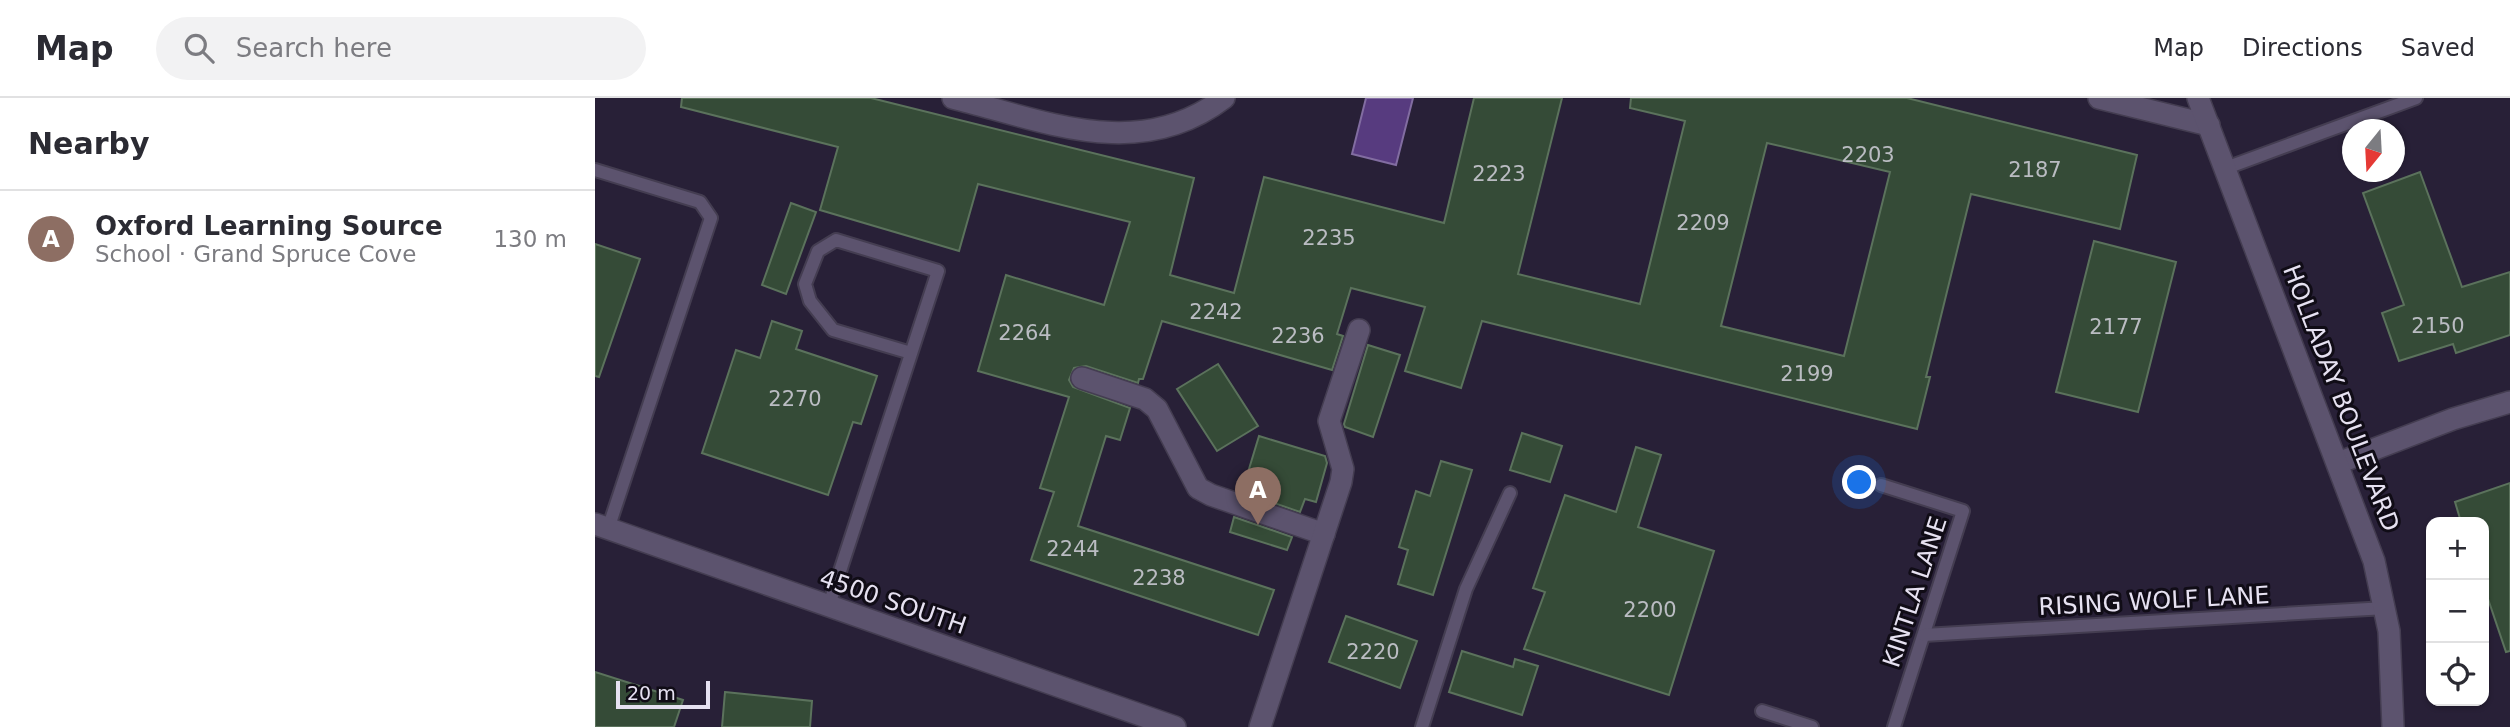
<!DOCTYPE html>
<html lang="en">
<head>
<meta charset="utf-8">
<style>
  :root { --surface:#fff; --page:#f2f2f3; --text:#2b2b33; --muted:#7c7c81; --line:#e1e1e2; --accent:#db2777 }
  body { margin:0; font-family:"DejaVu Sans",sans-serif; background:var(--page); color:var(--text) }
  .controls { position:absolute; right:21px; bottom:21px; display:grid; overflow:hidden; border-radius:14px; box-shadow:0 2px 5px #0004 }
  .controls button { width:63px; height:63px; display:grid; place-items:center; padding:0; border:0; border-bottom:2px solid var(--line); background:var(--surface); color:var(--text); font:35px sans-serif }
  .compass { position:absolute; left:1747px; top:21px; width:63px; height:63px; border-radius:50%; background:var(--surface); box-shadow:0 2px 5px #0004; rotate:198deg }
  .scale { position:absolute; left:21px; bottom:18px; width:94px; box-sizing:border-box; padding-left:7px; border:4px solid #e6e1f1; border-top:0; font-size:19px; line-height:24px; white-space:nowrap; color:#e6e1f1; -webkit-text-stroke:5px #100c16; paint-order:stroke }
  .you { position:absolute; left:1265px; top:385px; width:24px; height:24px; margin:-18px; border:5px solid #fff; border-radius:50%; background:#1a73e8; box-shadow:0 0 0 10px #1a73e833 }
  .badge { display:grid; place-items:center; width:46px; height:46px; border-radius:50%; background:var(--accent); color:#fff; font-size:23px; font-weight:700 }
  .pin { position:absolute; translate:-50% -58px; filter:drop-shadow(0 2px 4px #0008) }
  .pin::after { content:''; position:absolute; top:37px; width:24px; height:21px; background:inherit; clip-path:polygon(0 0,100% 0,50% 100%) }
  .list { margin:0; padding:0; list-style:none }
  h2 { display:flex; justify-content:space-between; align-items:center; height:91px; margin:0; padding:0 28px; font-size:30px }
  h2 small { font-size:23px; font-weight:400; color:var(--muted) }
  .list li { display:grid; grid-template-columns:46px 1fr auto; gap:21px; align-items:center; box-sizing:border-box; height:98px; padding:0 28px; border-top:2px solid var(--line) }
  .list b { display:block; font-size:26px; white-space:nowrap }
  .list p { margin:0; font-size:23px; white-space:nowrap; color:var(--muted) }
  .list em { font-size:23px; font-style:normal; color:var(--muted) }
  .icon { flex:none; width:38px; height:38px; fill:none; stroke:currentColor; stroke-width:2; stroke-linecap:round; stroke-linejoin:round }
  .map { position:relative; flex:none; width:1915px; height:629px; overflow:hidden }
  header { display:flex; align-items:center; gap:42px; box-sizing:border-box; height:98px; padding:0 35px; background:var(--surface); border-bottom:2px solid var(--line) }
  header strong { font-size:33px }
  nav { display:flex; gap:38px; margin-inline-start:auto; font-size:24px }
  .search { width:490px; height:63px; background:var(--page); display:flex; align-items:center; gap:18px; box-sizing:border-box; padding:0 24px; border-radius:38px; color:var(--muted); font-size:26px }
  main { display:flex }
  aside { flex:1; background:var(--surface) }
  .map>svg:first-child { display:block }
  .water { fill:#573b7f; stroke:#826da1; stroke-width:2 }
  .building { fill:#354b37; stroke:#5b725c; stroke-width:2; fill-rule:evenodd }
  .lines { fill:none; stroke-linecap:round; stroke-linejoin:round }
  .lane-casing { stroke:#443d51; stroke-width:16 }
  .street-casing { stroke:#443d51; stroke-width:24 }
  .secondary-casing { stroke:#443d51; stroke-width:24 }
  .lane { stroke:#5c536e; stroke-width:12 }
  .street { stroke:#5c536e; stroke-width:21 }
  .secondary { stroke:#5c536e; stroke-width:21 }
  .labels { text-anchor:middle; stroke-width:6; stroke-linejoin:round; paint-order:stroke }
  .number-label { font-size:21px; fill:#babcc2 }
  .street-label { font-size:24px; fill:#e6e1f1; stroke:#100c16 }
</style>
</head>
<body>
<header>
<strong>Map</strong>
<div class="search"><svg class="icon" aria-label="search" viewBox="0 0 24 24"><circle cx="10" cy="10" r="6"/><path d="M15 15l6 6"/></svg>Search here</div>
<nav><a>Map</a><a>Directions</a><a>Saved</a></nav>
</header>
<main>
<aside>
<h2>Nearby<small></small></h2>
<ul class="list">
<li><span class="badge" style="background:#8d6e63">A</span><div><b>Oxford Learning Source</b><p>School · Grand Spruce Cove</p></div><em>130 m</em></li>
</ul>
</aside>
<div class="map">
<svg width="1915" height="629" viewBox="0 0 1915 629">
  <rect width="100%" height="100%" fill="#282037"/>
  <polygon class="water" points="771,0 818,0 801,67 757,56"/>
  <g class="building">
    <path d="M 87,0 L 276,0 L 599,80 L 575,177 L 639,195 L 669,79 L 849,125 L 879,0 L 967,0 L 923,176 L 1045,206 L 1090,23 L 1035,10 L 1036,0 L 1312,0 L 1542,57 L 1525,131 L 1376,96 L 1331,279 L 1335,279 L 1322,331 L 887,223 L 866,290 L 810,273 L 830,209 L 756,190 L 742,236 L 748,238 L 737,272 L 567,223 L 548,281 L 544,281 L 543,285 L 491,268 L 479,270 L 474,282 L 478,289 L 535,310 L 525,342 L 511,338 L 483,428 L 679,492 L 663,537 L 436,462 L 459,394 L 445,390 L 474,299 L 383,273 L 411,177 L 509,207 L 535,124 L 383,86 L 364,153 L 225,112 L 243,49 L 86,9 ZM 1172,45 L 1295,74 L 1249,258 L 1126,228 Z"/>
    <polygon points="1825,74 1867,189 1915,174 1915,237 1861,255 1858,246 1804,263 1787,215 1809,207 1768,95"/>
    <polygon points="196,105 221,114 191,196 167,187"/>
    <polygon points="1499,143 1581,164 1543,314 1461,294"/>
    <polygon points="0,146 45,161 4,279 0,278"/>
    <polygon points="177,223 207,233 201,251 282,278 266,326 258,324 233,397 107,355 141,252 165,260"/>
    <polygon points="773,247 805,257 778,339 750,329 749,326"/>
    <polygon points="623,266 663,328 622,353 582,291"/>
    <polygon points="927,335 967,348 955,384 915,372"/>
    <polygon points="664,338 730,358 732,365 721,404 710,401 705,414 647,394"/>
    <polygon points="1041,349 1066,357 1043,429 1119,453 1074,597 929,551 950,494 938,490 970,397 1021,414"/>
    <polygon points="846,363 877,372 838,497 803,486 813,452 804,449 821,393 835,398"/>
    <polygon points="1915,385 1915,553 1911,554 1889,489 1889,424 1866,424 1860,404"/>
    <polygon points="639,419 697,439 692,452 635,434"/>
    <polygon points="751,518 822,543 805,590 734,564"/>
    <polygon points="867,553 918,569 920,561 943,568 927,617 854,594"/>
    <polygon points="0,574 88,602 79,629 0,629"/>
    <polygon points="130,594 217,603 215,629 127,629"/>
  </g>
  <g class="lines">
    <defs>
      <g id="lane">
        <polyline points="1631,70 1821,0"/>
        <polyline points="0,72 105,104 116,120 13,431"/>
        <polyline points="1286,387 1368,413 1299,629"/>
        <polyline points="233,510 343,173 241,142 223,153 210,186 215,203 238,232 316,255"/>
        <polyline points="1329,537 1791,510"/>
        <polyline points="1167,613 1217,629"/>
        <polyline points="827,629 871,491 915,395"/>
      </g>
      <g id="street">
        <path d="M 358,0 C 450,23 544,65 629,0"/>
        <polyline points="1504,0 1614,27"/>
        <polyline points="487,280 550,301 562,311 603,390 616,397 729,436"/>
        <polyline points="1743,365 1858,321 1915,304"/>
        <polyline points="665,629 746,384 748,371 734,323 764,232"/>
      </g>
      <g id="secondary">
        <polyline points="1603,0 1779,463 1794,533 1798,629"/>
        <polyline points="0,426 580,629"/>
      </g>
    </defs>
    <use href="#lane" class="lane-casing"/>
    <use href="#street" class="street-casing"/>
    <use href="#secondary" class="secondary-casing"/>
    <use href="#lane" class="lane"/>
    <use href="#street" class="street"/>
    <use href="#secondary" class="secondary"/>
  </g>
  <g class="labels">
    <g class="number-label">
      <text x="1273" y="64">2203</text>
      <text x="1440" y="79">2187</text>
      <text x="904" y="83">2223</text>
      <text x="1108" y="132">2209</text>
      <text x="734" y="147">2235</text>
      <text x="621" y="221">2242</text>
      <text x="1843" y="235">2150</text>
      <text x="1521" y="236">2177</text>
      <text x="430" y="242">2264</text>
      <text x="703" y="245">2236</text>
      <text x="1212" y="283">2199</text>
      <text x="200" y="308">2270</text>
      <text x="478" y="458">2244</text>
      <text x="564" y="487">2238</text>
      <text x="1055" y="519">2200</text>
      <text x="778" y="561">2220</text>
    </g>
    <g class="street-label">
      <text transform="translate(1746 300) rotate(69)" y="8">HOLLADAY BOULEVARD</text>
      <text transform="translate(1320 494) rotate(-72)" y="8">KINTLA LANE</text>
      <text transform="translate(1559 503) rotate(-3)" y="8">RISING WOLF LANE</text>
      <text transform="translate(298 504) rotate(19)" y="8">4500 SOUTH</text>
    </g>
  </g>
</svg>
<div class="controls">
<button>+</button>
<button>−</button>
<button><svg class="icon" aria-label="locate" viewBox="0 0 24 24"><circle cx="12" cy="12" r="6"/><path d="M12 2v4M12 18v4M2 12h4M18 12h4"/></svg></button>
</div>
<svg class="compass" viewBox="-18 -18 36 36"><path d="M0-13l5 13h-10z" fill="#e53935"/><path d="M0 13l5-13h-10z" fill="#7c7c81"/></svg>
<div class="scale">20 m</div>
<div class="you"></div>
<div class="pin badge" style="left:663px;top:427px;background:#8d6e63">A</div>
</div>
</main>
</body>
</html>
